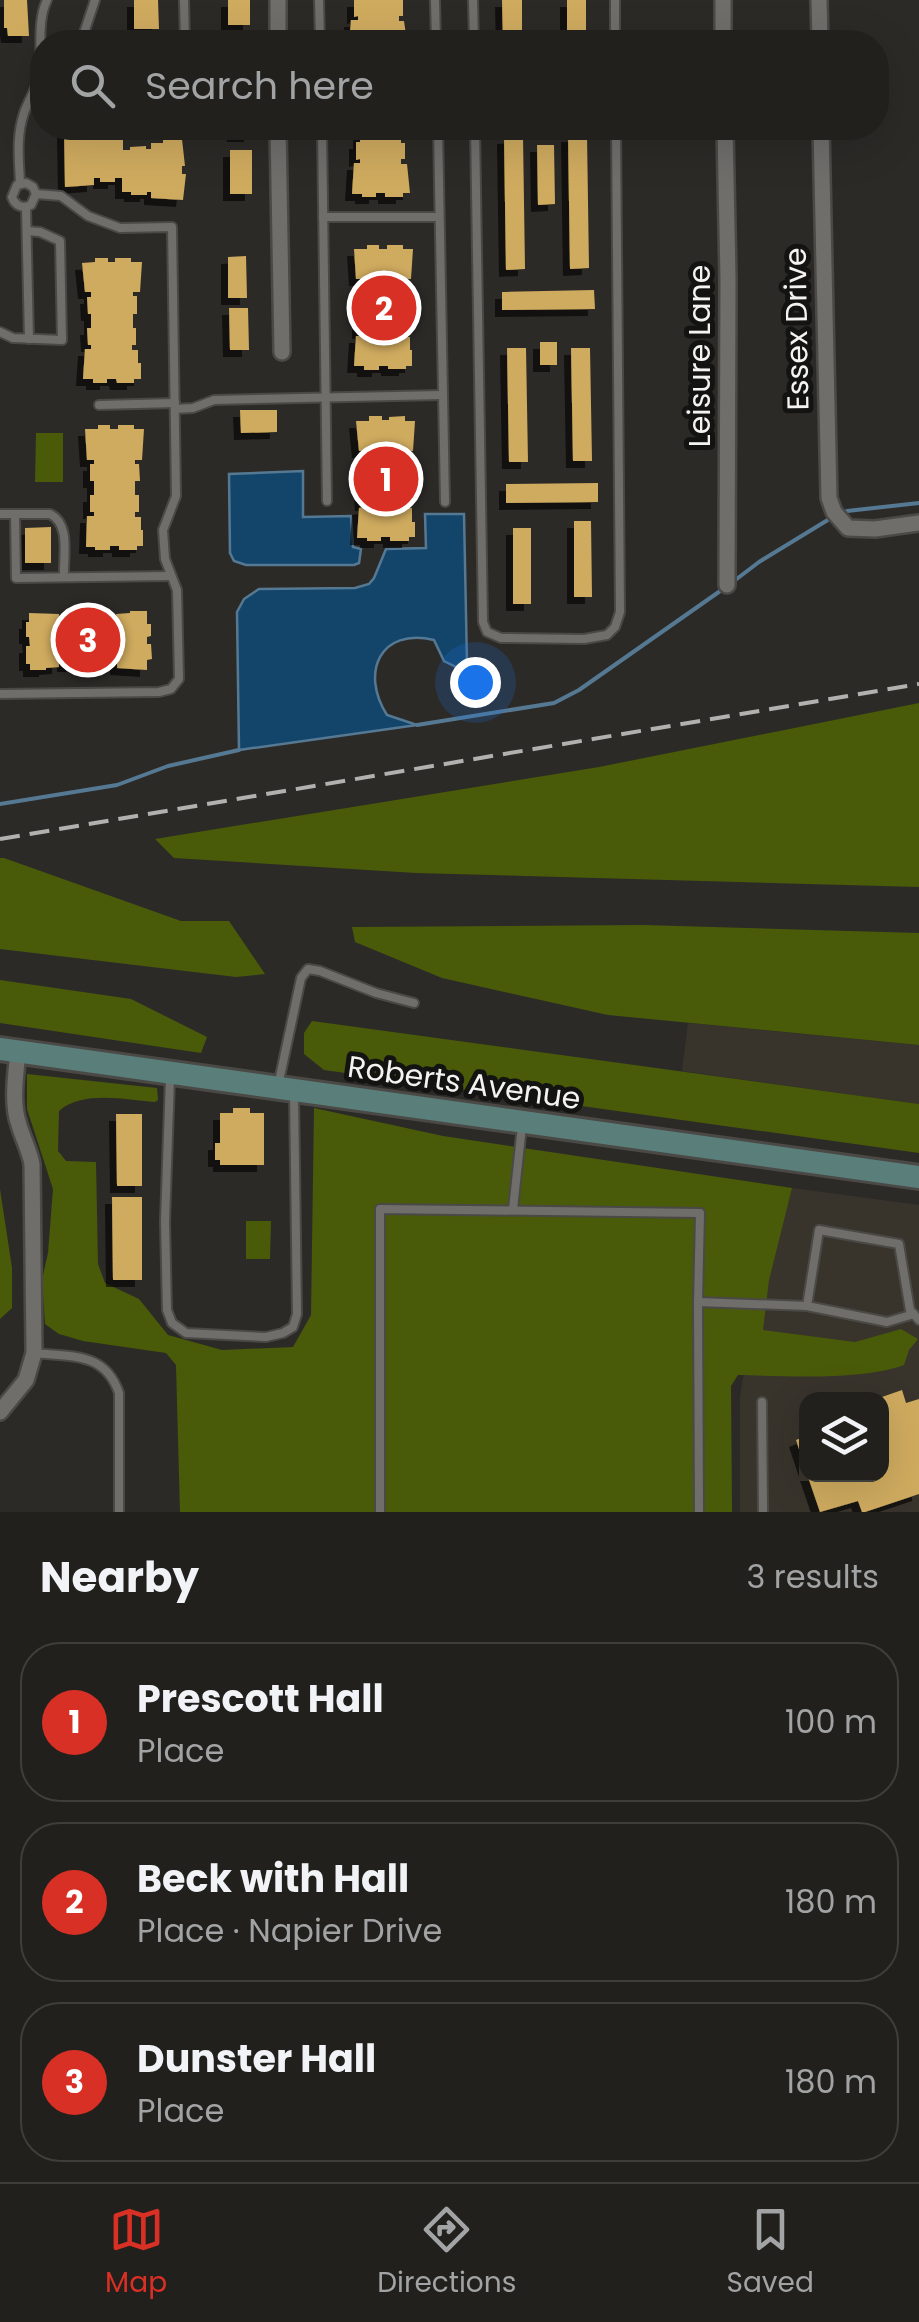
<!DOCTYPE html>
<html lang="en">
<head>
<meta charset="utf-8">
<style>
  :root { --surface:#21201d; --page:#2d2d2a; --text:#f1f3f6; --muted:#a2a3a4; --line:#3e3e3b; --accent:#d93025 }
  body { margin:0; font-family:Poppins,sans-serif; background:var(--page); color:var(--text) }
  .controls { position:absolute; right:30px; bottom:30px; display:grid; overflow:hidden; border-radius:20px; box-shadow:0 10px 40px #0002 }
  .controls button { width:90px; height:90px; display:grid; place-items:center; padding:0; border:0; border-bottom:2px solid var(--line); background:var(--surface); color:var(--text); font:50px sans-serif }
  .you { position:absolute; left:475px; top:682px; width:35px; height:35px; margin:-25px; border:8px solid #fff; border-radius:50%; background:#1a73e8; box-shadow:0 0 0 15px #1a73e833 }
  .badge { display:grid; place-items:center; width:65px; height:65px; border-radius:50%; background:var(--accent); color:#fff; font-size:32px; font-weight:700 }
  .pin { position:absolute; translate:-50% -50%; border:5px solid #fff; box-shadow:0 2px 10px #0006 }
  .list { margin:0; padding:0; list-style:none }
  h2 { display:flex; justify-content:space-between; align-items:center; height:130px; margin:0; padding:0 40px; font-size:42px }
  h2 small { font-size:32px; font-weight:400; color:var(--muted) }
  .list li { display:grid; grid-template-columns:65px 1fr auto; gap:30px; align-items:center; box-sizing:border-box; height:160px; margin:0 20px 20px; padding:0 20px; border:2px solid var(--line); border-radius:40px }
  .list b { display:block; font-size:38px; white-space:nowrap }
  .list p { margin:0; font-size:32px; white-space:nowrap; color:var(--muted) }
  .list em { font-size:32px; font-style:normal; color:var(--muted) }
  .icon { flex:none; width:55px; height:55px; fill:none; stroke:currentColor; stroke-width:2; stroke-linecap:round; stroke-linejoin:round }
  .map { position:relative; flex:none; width:919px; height:1512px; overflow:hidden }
  .search { position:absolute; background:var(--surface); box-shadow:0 10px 40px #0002; left:30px; right:30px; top:30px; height:110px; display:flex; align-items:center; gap:25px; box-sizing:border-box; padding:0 35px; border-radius:40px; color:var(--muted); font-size:38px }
  .sheet { height:670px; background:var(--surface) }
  nav { display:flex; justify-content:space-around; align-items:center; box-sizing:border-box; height:140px; border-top:2px solid var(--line); background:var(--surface); font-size:28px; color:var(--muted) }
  nav a { display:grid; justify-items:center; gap:5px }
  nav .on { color:var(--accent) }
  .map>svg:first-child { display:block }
  .built { fill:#38342c; fill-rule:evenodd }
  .green { fill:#495b09 }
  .water { fill:#13456b; stroke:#567993; stroke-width:2.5 }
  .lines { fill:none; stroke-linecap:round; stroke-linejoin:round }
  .stream { stroke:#567993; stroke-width:4 }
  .building { fill:#cfab5f; filter:url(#shadow) }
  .lane-casing { stroke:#4a4946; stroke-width:12 }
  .street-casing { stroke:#4a4946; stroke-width:20 }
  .secondary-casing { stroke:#4a4946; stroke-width:28 }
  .lane { stroke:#706e6b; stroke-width:8 }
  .street { stroke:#706e6b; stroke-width:15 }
  .secondary { stroke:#5a7e7a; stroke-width:22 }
  .rail { stroke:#b3b1af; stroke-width:4; stroke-dasharray:20 10; stroke-linecap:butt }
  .labels { text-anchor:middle; stroke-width:10; stroke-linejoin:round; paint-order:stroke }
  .street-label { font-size:30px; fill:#f4f3f1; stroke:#131312 }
</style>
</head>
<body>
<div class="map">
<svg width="919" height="1512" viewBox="0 0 919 1512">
  <defs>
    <filter id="shadow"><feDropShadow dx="-7" dy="7" stdDeviation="0" flood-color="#0009"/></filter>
  </defs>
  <rect width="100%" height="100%" fill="#2c2a27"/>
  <g class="built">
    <polygon points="688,1023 919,1045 919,1104 682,1071"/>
    <path d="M 792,1188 L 919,1205 L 919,1512 L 740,1512 L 740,1397 L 748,1347 ZM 806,1400 L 882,1400 L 882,1474 L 806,1474 Z"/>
  </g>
  <g class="green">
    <polygon points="36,433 63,433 63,482 35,482"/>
    <polygon points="919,703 919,887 416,873 174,858 155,839 599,767"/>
    <polygon points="0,858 4,858 181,921 229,921 265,974 236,977 0,949"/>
    <polygon points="644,925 919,933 919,1045 608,1015 442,978 355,942 352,927"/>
    <polygon points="0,980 131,999 207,1037 201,1053 0,1023"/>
    <polygon points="312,1021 919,1104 919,1153 324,1070 304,1054 304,1033"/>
    <path d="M 27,1074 L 157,1088 L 158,1100 L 155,1102 C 125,1100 83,1090 59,1111 L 58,1151 L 66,1161 L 96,1162 L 98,1264 L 105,1283 L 139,1299 L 168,1335 L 222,1350 L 293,1347 L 311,1315 L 314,1108 L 443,1136 L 792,1188 L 769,1280 L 763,1330 L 855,1342 L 901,1329 L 918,1339 L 909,1350 L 904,1365 C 860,1381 785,1376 738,1375 L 731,1386 L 732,1512 L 180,1512 L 176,1365 L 166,1353 L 83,1341 L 59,1334 L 45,1324 L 42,1280 L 48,1253 L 53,1189 L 27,1109 Z"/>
    <polygon points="0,1189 12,1268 12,1308 0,1319"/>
    <polygon points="246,1221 271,1221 270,1259 246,1259"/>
  </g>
  <g class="water">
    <polygon points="303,471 303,517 351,516 353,547 361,549 359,563 354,565 246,565 234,561 230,553 229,474"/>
    <path d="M 425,514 L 464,514 L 467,664 L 456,667 L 444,661 L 434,640 C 380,627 360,673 387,715 L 417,725 L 239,750 L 237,612 L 244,599 L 259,589 L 355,588 L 369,584 L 374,578 L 386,549 L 426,548 Z"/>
  </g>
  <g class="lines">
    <g class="stream">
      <polyline points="840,514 847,511 919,503"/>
      <polyline points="734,581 759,562 831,518"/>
      <polyline points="417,725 554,703 579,690 723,589"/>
      <polyline points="0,804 117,785 168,766 239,750"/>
    </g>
  </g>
  <g class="building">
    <polygon points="4,0 27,0 29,36 8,36 7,28 4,28"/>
    <polygon points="134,0 158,0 159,29 134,29"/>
    <rect x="228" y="0" width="22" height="25"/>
    <polygon points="354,0 403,0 403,16 399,16 399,21 404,21 407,42 349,42 351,20 358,20 358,16 354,17"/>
    <polygon points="502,0 522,0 522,42 503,42"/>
    <rect x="567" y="0" width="19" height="42"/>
    <polygon points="233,128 251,128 251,135 234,135"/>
    <polygon points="360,128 401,128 401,143 405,143 405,159 401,159 401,164 407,164 410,193 403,193 403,197 385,197 385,193 376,193 376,197 362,197 362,194 352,194 354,163 360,163 360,159 356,160 356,142 360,142"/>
    <polygon points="64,130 93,132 94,138 99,138 99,134 114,134 115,138 123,138 123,150 130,150 130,147 146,146 146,149 151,149 151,143 163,143 163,140 182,139 185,166 182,166 182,174 186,174 183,200 151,198 151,192 147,192 147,195 131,195 131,192 122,192 122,178 115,178 115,182 100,182 100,178 94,178 94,185 65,187"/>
    <polygon points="568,135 587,135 589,268 570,269"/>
    <polygon points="523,136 525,269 506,270 504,137"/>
    <polygon points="537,145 554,145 555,204 538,205"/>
    <rect x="230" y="150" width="22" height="44"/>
    <polygon points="367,245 379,245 379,249 387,249 387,245 403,245 403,249 413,249 411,279 404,279 404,283 408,283 409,301 404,301 404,315 408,315 408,332 404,332 404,337 410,337 410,350 412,350 412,366 406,366 406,369 388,369 388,366 379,366 379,370 364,370 364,366 354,366 356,336 363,336 363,332 359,332 359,315 363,315 363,301 359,301 359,284 363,284 363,279 356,279 354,249 367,249"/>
    <polygon points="246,256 247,298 228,298 228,257"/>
    <polygon points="95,258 108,258 108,262 115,262 115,258 131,258 131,262 142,262 140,292 133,292 133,296 137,296 137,314 133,314 133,328 136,328 136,345 132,345 132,350 138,350 138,363 141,363 141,379 134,379 134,383 117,383 116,379 107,379 107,383 93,383 93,379 83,379 85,349 91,349 91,345 88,345 87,328 91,328 91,314 88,314 87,297 91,297 91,292 85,292 82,263 95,262"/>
    <polygon points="594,290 595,309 502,310 502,292"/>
    <polygon points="229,308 248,308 249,350 230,350"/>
    <rect x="540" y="342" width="17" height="23"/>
    <polygon points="507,348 526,348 528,462 509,462"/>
    <polygon points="571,348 590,348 592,461 573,461"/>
    <polygon points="240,410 277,410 277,432 241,433"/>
    <polygon points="369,416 382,416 382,420 389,420 389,417 405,416 405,421 415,421 413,451 407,451 407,455 411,455 411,472 406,472 407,487 410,487 410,503 406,503 406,508 412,508 412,522 415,522 415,537 409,537 409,541 390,541 390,537 381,537 381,541 367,541 367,538 357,538 359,508 365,507 365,504 362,504 361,487 366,486 365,472 362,472 362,456 365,456 365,451 359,451 356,421 369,421"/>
    <polygon points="98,425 110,425 110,429 118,429 118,425 134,425 134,429 144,429 142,460 135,460 135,464 139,464 140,481 135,481 135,495 139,495 139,512 135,512 135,517 141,517 141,530 143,530 143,546 137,546 137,550 119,550 119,546 110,546 110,550 95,550 95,547 86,547 87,516 94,516 94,512 90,512 90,495 94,495 94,481 90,481 90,464 94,464 94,460 87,460 85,429 98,429"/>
    <polygon points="598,483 598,502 506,503 506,484"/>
    <polygon points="574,521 591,521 592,597 574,597"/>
    <polygon points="51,527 51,563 25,563 25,528"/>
    <rect x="513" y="528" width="18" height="76"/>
    <polygon points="130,611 147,611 147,624 151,624 151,636 147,637 147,644 151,644 152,659 147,660 147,670 117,668 117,661 113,661 113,665 95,666 95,661 81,662 81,665 64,665 64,661 59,661 59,667 46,668 46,670 30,670 30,664 26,664 26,646 30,646 29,637 26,637 26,622 29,622 29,613 59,614 60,621 63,621 63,617 81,617 81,621 95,620 95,617 112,616 112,620 117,620 116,614 130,613"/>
    <polygon points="233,1108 250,1108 250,1113 264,1113 264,1165 220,1165 220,1160 215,1160 215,1143 220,1143 220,1113 233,1113"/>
    <polygon points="116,1114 142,1114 142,1186 117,1186"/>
    <polygon points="112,1197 142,1197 142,1280 113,1280"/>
    <polygon points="902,1390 906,1403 919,1399 919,1494 865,1512 862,1512 858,1501 820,1512 807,1474 882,1474 882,1397"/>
    <polygon points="806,1436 806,1470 796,1440"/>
  </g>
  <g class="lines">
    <defs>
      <g id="lane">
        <polyline points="184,0 185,42"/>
        <polyline points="319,0 320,42"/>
        <polyline points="435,0 436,42"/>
        <polyline points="473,0 474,42"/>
        <polyline points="615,0 615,42"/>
        <polyline points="81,42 95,0"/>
        <polyline points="322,128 327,501"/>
        <polyline points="438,128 445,502"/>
        <polyline points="475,128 483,622 487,632 501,638 584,639 607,635 615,627 620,612 616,128"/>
        <path d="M 20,183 C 19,159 16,137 24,113 C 28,101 36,90 39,77 C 43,52 36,23 47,0"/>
        <polyline points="26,207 29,339"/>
        <polyline points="323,217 439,217"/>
        <polyline points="0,332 13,338 62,340 60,241 40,232 27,231"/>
        <polyline points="99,405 175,403"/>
        <polyline points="175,409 193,408 214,400 442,395"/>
        <path d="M 0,514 L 50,514 C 71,524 63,556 64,577"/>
        <polyline points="15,514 16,578 171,576"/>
        <path d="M 0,694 L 159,692 L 171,689 L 179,679 L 177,590 L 165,559 L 163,530 L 176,496 L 172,227 L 120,228 L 88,216 L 61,196 L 36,194 L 33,187 L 26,183 L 17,185 L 12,197 C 15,206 23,209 31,205 L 36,194"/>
        <polyline points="170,1078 165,1221 167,1310 172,1323 186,1333 266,1337 283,1333 293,1327 297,1314 294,1093"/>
        <polyline points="278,1086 301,978 308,969 320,971 376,993 414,1003"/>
        <polyline points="513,1209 522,1126"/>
        <polyline points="698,1302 807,1306"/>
        <polyline points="914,1314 887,1322 807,1306 819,1230 899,1244 910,1310 919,1320"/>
        <path d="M 35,1353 C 72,1357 105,1352 119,1393 L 119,1512"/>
        <polyline points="762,1402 763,1512"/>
        <polyline points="380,1512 380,1209 700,1213 698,1302 699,1512"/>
      </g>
      <g id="street">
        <polyline points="278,0 278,42"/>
        <polyline points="723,0 723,42"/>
        <polyline points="819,0 820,42"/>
        <polyline points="278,128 282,352"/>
        <polyline points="725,128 728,279 727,585"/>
        <polyline points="821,128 829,498 834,512 848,528 875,529 919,523"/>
        <path d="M 0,1412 L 26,1380 L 34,1353 L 32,1164 C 29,1149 23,1139 19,1125 C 11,1103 16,1074 18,1051"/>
      </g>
      <polyline id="secondary" points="0,1049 919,1177"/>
    </defs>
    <use href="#lane" class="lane-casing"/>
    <use href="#street" class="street-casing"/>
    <use href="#secondary" class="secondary-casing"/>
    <use href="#lane" class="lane"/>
    <use href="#street" class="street"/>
    <use href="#secondary" class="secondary"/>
    <polyline class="rail" points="0,839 919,684"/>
  </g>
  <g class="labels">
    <g class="street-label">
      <text transform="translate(797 329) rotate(-91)" y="10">Essex Drive</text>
      <text transform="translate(700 356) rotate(-90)" y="10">Leisure Lane</text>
      <text transform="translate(464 1083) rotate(8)" y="10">Roberts Avenue</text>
    </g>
  </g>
</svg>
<div class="controls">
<button><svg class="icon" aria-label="layers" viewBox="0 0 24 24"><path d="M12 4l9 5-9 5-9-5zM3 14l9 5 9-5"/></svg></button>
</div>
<div class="you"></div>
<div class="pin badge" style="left:386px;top:479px">1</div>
<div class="pin badge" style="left:384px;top:308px">2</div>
<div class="pin badge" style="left:88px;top:640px">3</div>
<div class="search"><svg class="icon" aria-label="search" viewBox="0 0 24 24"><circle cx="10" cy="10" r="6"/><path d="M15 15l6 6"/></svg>Search here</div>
</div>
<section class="sheet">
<h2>Nearby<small>3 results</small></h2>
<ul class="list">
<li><span class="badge">1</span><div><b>Prescott Hall</b><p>Place</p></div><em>100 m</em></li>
<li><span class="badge">2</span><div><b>Beck with Hall</b><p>Place · Napier Drive</p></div><em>180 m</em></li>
<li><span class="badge">3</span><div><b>Dunster Hall</b><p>Place</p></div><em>180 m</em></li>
</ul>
</section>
<nav>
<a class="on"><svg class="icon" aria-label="map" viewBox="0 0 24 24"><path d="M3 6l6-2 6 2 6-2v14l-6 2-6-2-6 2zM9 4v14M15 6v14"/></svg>Map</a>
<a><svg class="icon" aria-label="directions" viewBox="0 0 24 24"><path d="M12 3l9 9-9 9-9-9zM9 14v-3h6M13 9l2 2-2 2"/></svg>Directions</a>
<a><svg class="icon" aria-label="saved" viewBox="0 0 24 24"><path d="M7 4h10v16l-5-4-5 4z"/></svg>Saved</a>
</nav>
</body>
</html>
